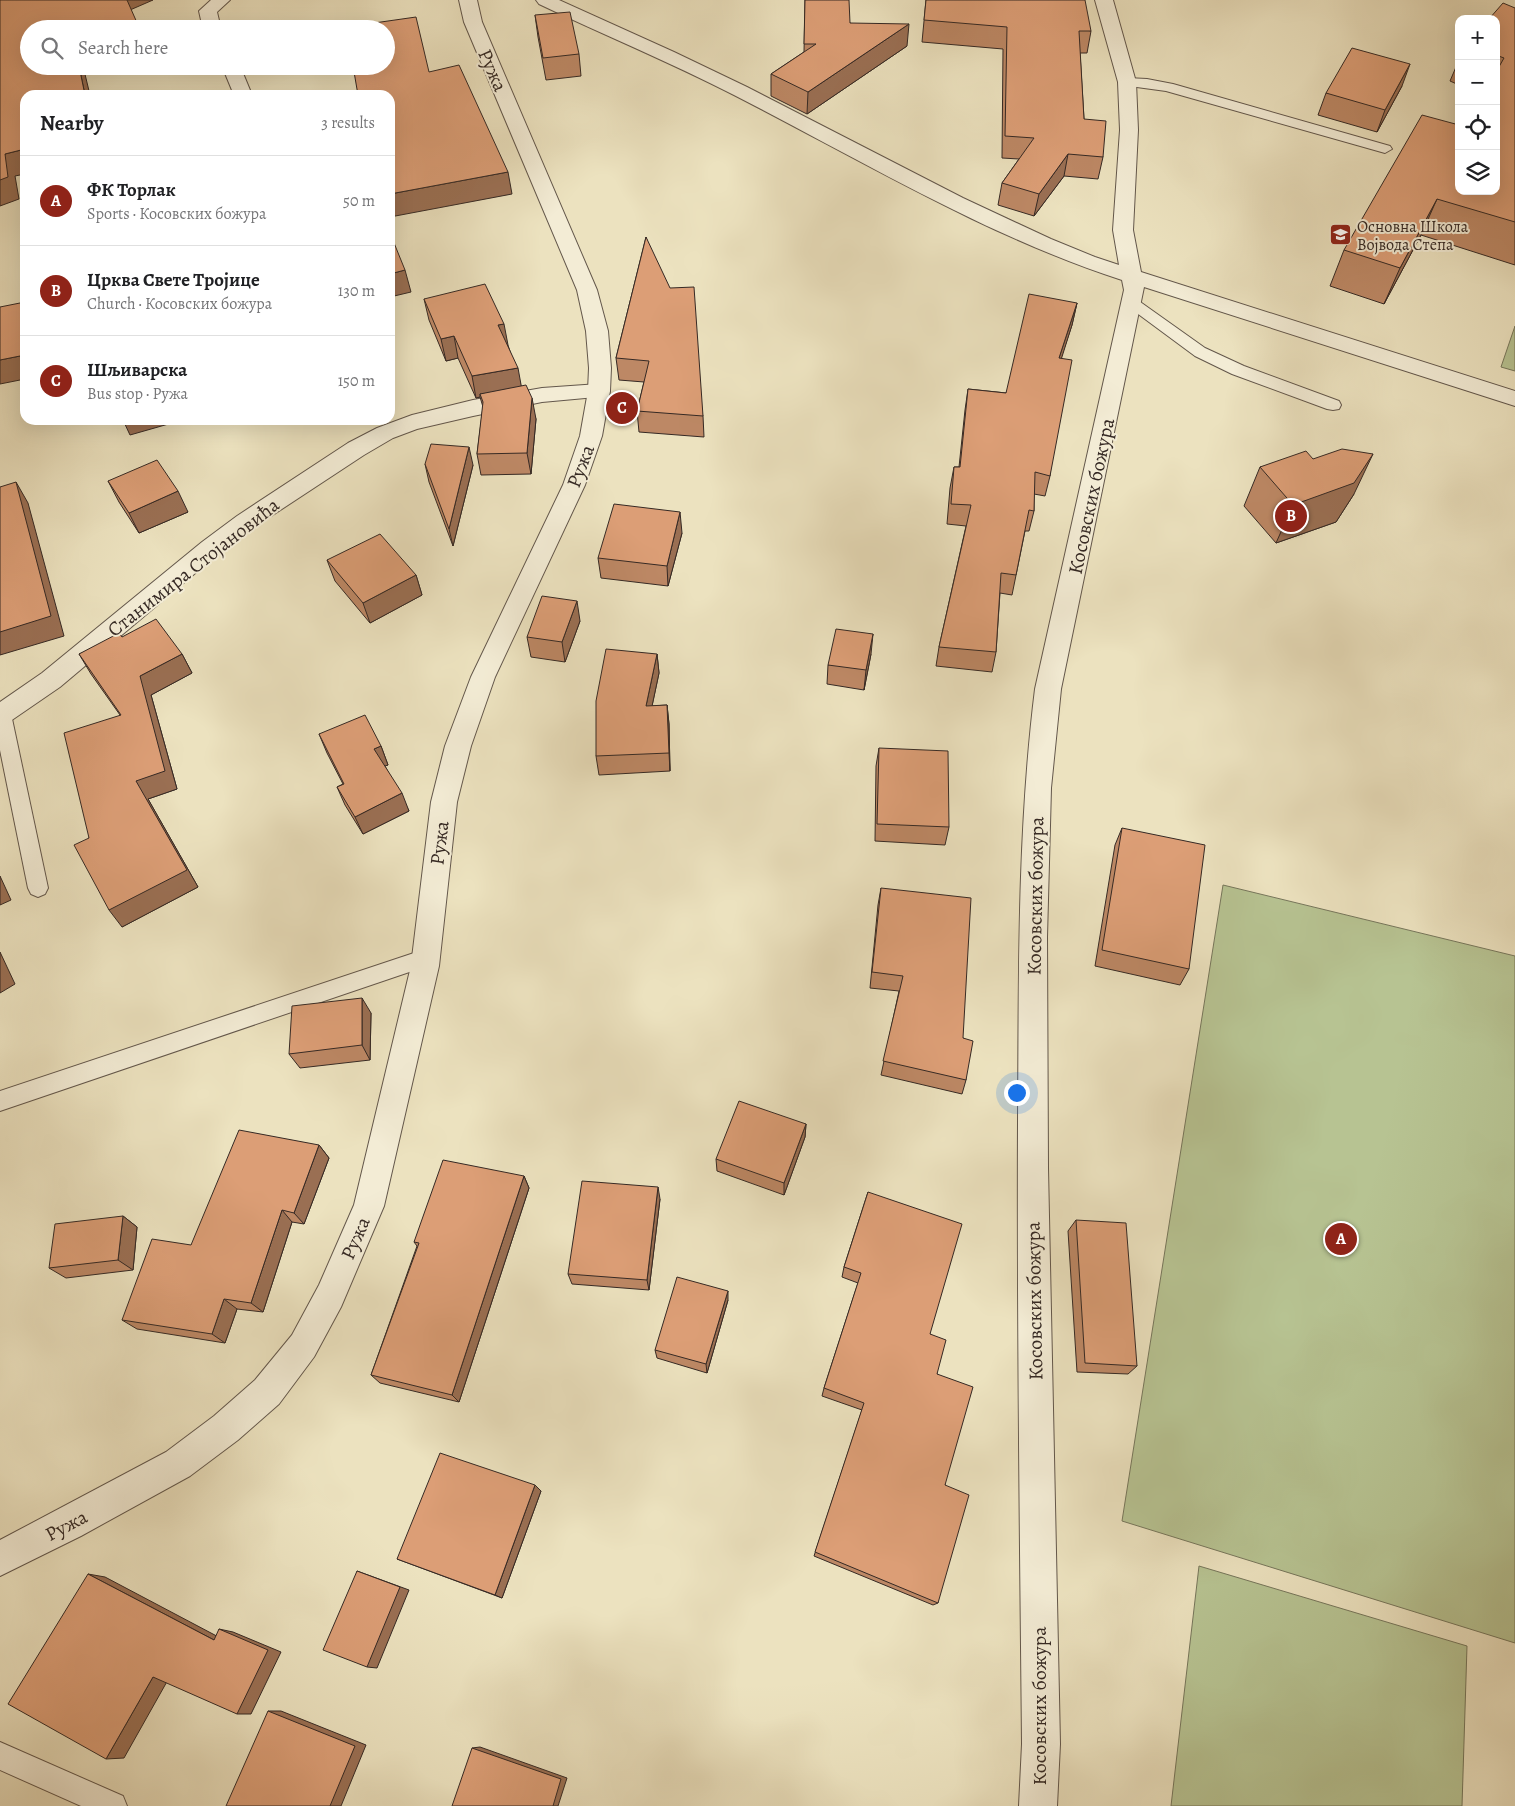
<!DOCTYPE html>
<html lang="en">
<head>
<meta charset="utf-8">
<style>
  :root { --surface:#fff; --page:#f2f2f2; --text:#202124; --muted:#757577; --line:#e0e0e0; --accent:#8f2418 }
  body { margin:0; font-family:Alegreya,serif; background:var(--page); color:var(--text) }
  .controls { position:absolute; right:15px; top:15px; display:grid; overflow:hidden; border-radius:10px; box-shadow:0 5px 20px #0002 }
  .controls button { width:45px; height:45px; display:grid; place-items:center; padding:0; border:0; border-bottom:1px solid var(--line); background:var(--surface); color:var(--text); font:25px sans-serif }
  .you { position:absolute; left:1016px; top:1092px; width:18px; height:18px; margin:-12px; border:4px solid #fff; border-radius:50%; background:#1a73e8; box-shadow:0 0 0 8px #1a73e833 }
  .badge { display:grid; place-items:center; width:32px; height:32px; border-radius:50%; background:var(--accent); color:#fff; font-size:16px; font-weight:700 }
  .pin { position:absolute; translate:-50% -50%; border:2px solid #fff; box-shadow:0 1px 5px #0006 }
  .list { margin:0; padding:0; list-style:none }
  h2 { display:flex; justify-content:space-between; align-items:center; height:65px; margin:0; padding:0 20px; font-size:21px }
  h2 small { font-size:16px; font-weight:400; color:var(--muted) }
  .list li { display:grid; grid-template-columns:32px 1fr auto; gap:15px; align-items:center; box-sizing:border-box; height:90px; padding:0 20px; border-top:1px solid var(--line) }
  .list b { display:block; font-size:19px; white-space:nowrap }
  .list p { margin:0; font-size:16px; white-space:nowrap; color:var(--muted) }
  .list em { font-size:16px; font-style:normal; color:var(--muted) }
  .icon { flex:none; width:28px; height:28px; fill:none; stroke:currentColor; stroke-width:2; stroke-linecap:round; stroke-linejoin:round }
  .map { position:relative; flex:none; width:1515px; height:1806px; overflow:hidden }
  .search { position:absolute; background:var(--surface); box-shadow:0 5px 20px #0002; left:20px; top:20px; width:375px; height:55px; display:flex; align-items:center; gap:12px; box-sizing:border-box; padding:0 18px; border-radius:28px; color:var(--muted); font-size:19px }
  .panel { position:absolute; background:var(--surface); box-shadow:0 5px 20px #0002; left:20px; top:90px; width:375px; height:335px; border-radius:15px }
  .map>svg:first-child { display:block }
  .green { fill:#b7c392; stroke:#76765b }
  .lines { fill:none; stroke-linecap:round; stroke-linejoin:round }
  .service-casing { stroke:#63574b; stroke-width:2 }
  .minor-casing { stroke:#63574b; stroke-width:2 }
  .tertiary-casing { stroke:#63574b; stroke-width:2 }
  .service { fill:#f3ecd5; fill-rule:evenodd }
  .minor { fill:#f3ecd5; fill-rule:evenodd }
  .tertiary { fill:#f3ecd5; fill-rule:evenodd }
  .wall { fill:#bd8865; stroke:#352924 }
  .shaded-wall { fill:#9a6f53; stroke:#352924 }
  .building { fill:#dc9e76; stroke:#352924 }
  .labels { text-anchor:middle; stroke-width:4; stroke-linejoin:round; paint-order:stroke }
  .far-poi-label { font-size:16px; fill:#352924; stroke:#f3ecd5; text-anchor:start }
  .street-label { font-size:20px; fill:#352924; stroke:#f3ecd5 }
</style>
</head>
<body>
<div class="map">
<svg width="1515" height="1806" viewBox="0 0 1515 1806">
  <rect width="100%" height="100%" fill="#ece2bf"/>
  <filter id="stains"><feTurbulence type="fractalNoise" baseFrequency=".004" numOctaves="4"/><feColorMatrix values="0 0 0 0 .2 0 0 0 0 .09 0 0 0 0 .02 0 0 0 .5 -.17"/></filter>
  <radialGradient id="worn" r=".72"><stop offset=".6" stop-color="#630" stop-opacity="0"/><stop offset="1" stop-color="#630" stop-opacity=".3"/></radialGradient>
  <g class="green">
    <polygon points="1515,326 1515,371 1501,367"/>
    <polygon points="1223,885 1515,956 1515,1643 1122,1521"/>
    <polygon points="1199,1566 1467,1646 1462,1806 1171,1806"/>
  </g>
  <g class="lines">
    <defs>
      <g id="service">
        <polygon points="1127,78 1147,79 1173,84 1390,146 1392,149 1385,153 1166,91 1122,85 1120,82"/>
        <polygon points="1131,297 1136,299 1205,348 1244,366 1339,401 1341,405 1339,409 1333,410 1327,409 1232,374 1195,356 1126,305 1123,302 1126,299"/>
        <polygon points="0,707 9,709 11,714 48,888 45,894 38,897 31,894 28,888 0,750"/>
        <polygon points="426,949 433,952 436,958 433,964 0,1111 0,1091"/>
        <polygon points="0,1742 123,1796 127,1806 81,1806 0,1770"/>
      </g>
      <g id="minor">
        <polygon points="211,0 230,0 217,12 221,29 203,29 199,11"/>
        <path d="M 536,0 L 559,0 L 674,52 L 747,87 L 963,198 L 1051,239 L 1095,257 L 1119,265 L 1113,230 L 1120,130 L 1118,82 L 1095,0 L 1113,0 L 1136,82 L 1138,130 L 1133,230 L 1141,272 L 1515,391 L 1515,406 L 1144,287 L 1061,689 L 1051,788 L 1047,937 L 1048,1168 L 1060,1744 L 1057,1806 L 1019,1806 L 1022,1744 C 1020,1537 1017,1330 1018,1123 C 1019,978 1017,833 1035,689 L 1124,290 L 1122,280 C 986,236 861,160 734,95 C 670,62 604,35 539,4 Z"/>
        <polygon points="222,66 240,66 252,95 234,95"/>
        <polygon points="599,384 607,386 610,391 607,396 542,402 473,416 417,429 393,438 364,455 253,528 218,554 60,687 9,722 0,725 0,702 42,673 202,542 237,516 348,443 377,428 412,415 473,400 542,388"/>
      </g>
      <polygon id="tertiary" points="459,0 477,0 482,22 597,290 608,331 611,368 610,391 602,436 585,485 495,677 471,746 457,802 439,966 384,1206 341,1307 314,1357 279,1404 238,1440 190,1476 81,1536 0,1576 0,1540 166,1452 214,1416 255,1380 292,1335 319,1285 354,1205 411,966 431,802 445,746 471,677 563,485 580,436 588,391 589,368 586,331 577,290 464,22"/>
    </defs>
    <use href="#service" class="service-casing"/>
    <use href="#minor" class="minor-casing"/>
    <use href="#tertiary" class="tertiary-casing"/>
    <use href="#service" class="service"/>
    <use href="#minor" class="minor"/>
    <use href="#tertiary" class="tertiary"/>
  </g>
  <g class="wall">
    <polygon points="805,0 850,23 907,46 807,114 771,96 771,74 804,52"/>
    <polygon points="926,0 1091,31 1087,53 1080,53 1084,119 1103,157 1098,179 1064,176 1034,216 998,205 1002,183 1019,159 1002,158 1003,49 922,42"/>
    <polygon points="1515,8 1515,265 1421,235 1384,304 1330,286 1344,250 1459,125 1496,191 1496,19"/>
    <polygon points="535,15 579,54 581,76 546,80 538,37"/>
    <polygon points="1459,60 1459,85 1450,81"/>
    <polygon points="1402,86 1377,132 1318,115 1326,93"/>
    <polygon points="646,237 703,416 704,437 639,432 637,411 644,382 619,380 616,358"/>
    <polygon points="424,299 508,345 521,386 536,419 531,474 481,475 477,454 483,407 480,397 476,398 458,358 446,361 429,320"/>
    <polygon points="1077,303 1072,325 1061,358 1050,476 1045,496 1034,494 1034,511 1029,531 1025,531 1012,595 1000,593 996,652 992,672 936,666 939,647 966,526 947,524 950,488 954,467 959,467 965,410 968,389 1006,393"/>
    <polygon points="1313,459 1354,494 1336,522 1276,543 1244,506 1260,467"/>
    <polygon points="425,464 473,465 453,546 429,482"/>
    <polygon points="108,481 188,512 139,533 119,502"/>
    <polygon points="682,533 668,586 601,578 598,558"/>
    <polygon points="327,560 416,575 422,595 370,623 335,581"/>
    <polygon points="580,621 565,662 531,657 527,637"/>
    <polygon points="122,637 182,654 192,673 151,695 177,789 148,799 198,887 122,927 89,838 120,715 91,674 79,654"/>
    <polygon points="657,654 659,673 652,706 667,705 669,724 670,771 599,775 596,756"/>
    <polygon points="871,654 864,690 827,684 828,665"/>
    <polygon points="319,734 381,746 388,765 385,766 409,811 363,834 345,805 337,787 343,784 327,753"/>
    <polygon points="879,748 949,827 945,845 875,841 876,766"/>
    <polygon points="1122,828 1189,969 1180,985 1095,966 1115,845"/>
    <polygon points="881,888 963,1038 966,1080 962,1094 881,1075 899,991 870,988 878,905"/>
    <polygon points="371,1013 370,1060 300,1068 289,1054"/>
    <polygon points="806,1124 805,1137 784,1195 717,1171 716,1159"/>
    <polygon points="319,1145 329,1158 304,1224 292,1222 263,1312 237,1309 225,1343 137,1329 122,1320 191,1245"/>
    <polygon points="524,1176 529,1188 459,1402 380,1383 371,1375 417,1246 414,1242"/>
    <polygon points="868,1192 930,1334 937,1374 945,1485 938,1603 933,1605 814,1556 862,1410 822,1396 824,1388 858,1283 842,1277 844,1267"/>
    <polygon points="660,1199 649,1290 572,1284 568,1274"/>
    <polygon points="123,1216 137,1227 133,1270 66,1278 49,1268"/>
    <polygon points="1076,1220 1137,1366 1128,1374 1077,1372 1068,1231"/>
    <polygon points="728,1300 707,1373 657,1358 655,1350"/>
    <polygon points="541,1491 502,1598 397,1559"/>
  </g>
  <g class="shaded-wall">
    <polygon points="126,0 153,0 130,10"/>
    <polygon points="909,24 907,46 807,114 808,92"/>
    <polygon points="138,25 140,29 121,29"/>
    <polygon points="1410,64 1402,86 1377,132 1385,110"/>
    <polygon points="79,66 83,66 90,95 85,95"/>
    <polygon points="25,149 25,174 15,176 19,199 0,206 0,180 5,154"/>
    <polygon points="1068,154 1064,176 1034,216 1039,194"/>
    <polygon points="508,172 512,194 390,217 390,194"/>
    <polygon points="1437,199 1421,235 1384,304 1400,268"/>
    <polygon points="405,270 411,292 390,297 390,274"/>
    <polygon points="1077,303 1072,325 1055,379 1059,358"/>
    <polygon points="504,324 508,345 502,347 498,325"/>
    <polygon points="454,336 458,358 446,361 441,339"/>
    <polygon points="25,355 25,379 0,384 0,360"/>
    <polygon points="518,368 522,390 480,394 480,397 476,398 472,376"/>
    <polygon points="532,398 536,419 531,474 527,453"/>
    <polygon points="123,420 172,420 172,423 130,435"/>
    <polygon points="469,447 473,465 453,546 449,529"/>
    <polygon points="1373,454 1354,494 1336,522 1276,543 1293,505"/>
    <polygon points="16,482 28,503 64,636 0,655 0,632"/>
    <polygon points="178,491 188,512 139,533 129,513"/>
    <polygon points="680,512 682,533 668,586 667,566"/>
    <polygon points="416,575 422,595 370,623 363,603"/>
    <polygon points="577,601 580,621 565,662 562,642"/>
    <polygon points="873,634 871,654 864,690 866,670"/>
    <polygon points="182,654 192,673 151,695 177,789 148,799 198,887 122,927 109,910 136,781 140,676"/>
    <polygon points="657,654 659,673 648,725 646,706"/>
    <polygon points="667,705 669,724 670,771 669,753"/>
    <polygon points="381,746 388,765 382,767 374,749"/>
    <polygon points="402,793 409,811 363,834 355,817"/>
    <polygon points="0,876 11,900 0,905"/>
    <polygon points="0,952 15,984 0,993"/>
    <polygon points="362,998 371,1013 370,1060 362,1045"/>
    <polygon points="806,1124 805,1137 784,1195 784,1183"/>
    <polygon points="319,1145 329,1158 304,1224 294,1213"/>
    <polygon points="524,1176 529,1188 459,1402 452,1395"/>
    <polygon points="658,1187 660,1199 649,1290 647,1280"/>
    <polygon points="282,1210 292,1222 263,1312 251,1303"/>
    <polygon points="123,1216 137,1227 133,1270 118,1260"/>
    <polygon points="728,1291 728,1300 707,1373 706,1364"/>
    <polygon points="224,1299 237,1309 225,1343 212,1334"/>
    <polygon points="535,1485 541,1491 502,1598 495,1595"/>
    <polygon points="357,1571 409,1590 377,1668 367,1667"/>
    <polygon points="88,1574 105,1577 228,1642 214,1640"/>
    <polygon points="219,1629 233,1632 281,1652 251,1714 237,1714"/>
    <polygon points="153,1677 169,1678 124,1758 106,1759"/>
    <polygon points="268,1711 281,1711 366,1745 341,1806 330,1806"/>
    <polygon points="480,1747 567,1778 558,1806 553,1806 472,1748"/>
  </g>
  <g class="building">
    <polygon points="0,0 127,0 138,25 121,29 29,29 29,66 79,66 85,95 25,95 25,149 5,154 8,177 0,180"/>
    <polygon points="805,0 849,0 850,23 909,24 808,92 771,74 816,44 804,44"/>
    <polygon points="926,0 1085,0 1091,31 1079,31 1084,119 1106,121 1103,157 1068,154 1039,194 1002,183 1034,138 1005,136 1007,27 924,20"/>
    <polygon points="1503,3 1515,8 1515,222 1437,199 1400,268 1344,250 1422,115 1459,125 1459,191 1496,191 1496,72 1504,58 1496,55 1496,19 1489,19"/>
    <polygon points="570,12 579,54 543,58 535,15"/>
    <polygon points="416,17 429,72 459,65 508,172 390,194 390,95 358,95 353,66 386,66 386,29 347,29 346,27"/>
    <polygon points="1352,48 1410,64 1385,110 1326,93"/>
    <polygon points="390,233 405,270 390,274"/>
    <polygon points="646,237 670,288 694,287 703,416 637,411 649,361 616,358"/>
    <polygon points="485,284 504,324 498,325 518,368 472,376 454,336 441,339 424,299"/>
    <polygon points="1029,294 1077,303 1059,358 1072,360 1050,476 1035,472 1034,511 1029,510 1016,575 1001,573 996,652 939,647 971,505 951,504 954,467 960,467 968,389 1006,393"/>
    <polygon points="25,302 25,355 0,360 0,307"/>
    <polygon points="526,385 532,398 527,453 477,454 483,402 480,394"/>
    <polygon points="431,444 469,447 449,529 425,464"/>
    <polygon points="1342,449 1373,454 1354,483 1293,505 1260,467 1306,451 1313,459"/>
    <polygon points="157,460 178,491 129,513 108,481"/>
    <polygon points="16,482 51,616 0,632 0,487"/>
    <polygon points="614,504 680,512 667,566 598,558"/>
    <polygon points="380,534 416,575 363,603 327,560"/>
    <polygon points="542,596 577,601 562,642 527,637"/>
    <polygon points="156,619 182,654 140,676 165,771 136,781 187,870 109,910 74,845 89,838 64,733 121,715 79,654 119,633 122,637"/>
    <polygon points="836,629 873,634 866,670 828,665"/>
    <polygon points="606,649 657,654 646,706 667,705 669,753 596,756 596,701"/>
    <polygon points="365,715 381,746 374,749 402,793 355,817 337,787 344,784 319,734"/>
    <polygon points="879,748 948,751 949,827 877,824"/>
    <polygon points="1122,828 1205,845 1189,969 1102,950"/>
    <polygon points="881,888 971,898 963,1038 973,1041 966,1080 883,1061 903,976 872,972"/>
    <polygon points="362,998 362,1045 289,1054 292,1006"/>
    <polygon points="739,1101 806,1124 784,1183 716,1159"/>
    <polygon points="239,1130 319,1145 294,1213 282,1210 251,1303 224,1299 212,1334 122,1320 152,1239 191,1245"/>
    <polygon points="443,1160 524,1176 452,1395 371,1375 419,1243 414,1242"/>
    <polygon points="582,1181 658,1187 647,1280 568,1274"/>
    <polygon points="868,1192 962,1224 930,1334 946,1340 937,1374 973,1387 945,1485 969,1495 938,1603 815,1552 864,1403 824,1388 861,1273 844,1267"/>
    <polygon points="123,1216 118,1260 49,1268 55,1224"/>
    <polygon points="1076,1220 1126,1223 1137,1366 1085,1363"/>
    <polygon points="677,1277 728,1291 706,1364 655,1350"/>
    <polygon points="440,1453 535,1485 495,1595 397,1559"/>
    <polygon points="357,1571 400,1587 367,1667 323,1650"/>
    <polygon points="88,1574 214,1640 219,1629 268,1650 237,1714 153,1677 106,1759 8,1704"/>
    <polygon points="268,1711 355,1746 330,1806 226,1806"/>
    <polygon points="472,1748 561,1779 553,1806 452,1806"/>
  </g>
  <defs>
    <symbol id="school-square" viewBox="-11 -11 22 22"><rect x="-9" y="-9" width="18" height="18" rx="4" fill="#8f2418" stroke="#f3ecd5"/><path d="M0-5L7-2L0 1L-7-2ZM-4 1L0 2.5L4 1V4Q0 6-4 4Z" fill="#fff"/></symbol>
  </defs>
  <g fill-rule="evenodd">
    <use href="#school-square" x="1328" y="222" width="25" height="25"/>
  </g>
  <g class="labels">
    <g class="far-poi-label">
      <text x="1357" y="232">Основна Школа<tspan x="1357" dy="18">Војвода Степа</tspan></text>
    </g>
    <g class="street-label">
      <text transform="translate(493 70) rotate(66)" y="7">Ружа</text>
      <text transform="translate(580 466) rotate(-69)" y="7">Ружа</text>
      <text transform="translate(1091 496) rotate(-78)" y="7">Косовских божура</text>
      <text transform="translate(193 567) rotate(-38)" y="7">Станимира Стојановића</text>
      <text transform="translate(439 843) rotate(-83)" y="7">Ружа</text>
      <text transform="translate(1035 896) rotate(-89)" y="7">Косовских божура</text>
      <text transform="translate(355 1238) rotate(-66)" y="7">Ружа</text>
      <text transform="translate(1034 1301) rotate(-91)" y="7">Косовских божура</text>
      <text transform="translate(66 1525) rotate(-28)" y="7">Ружа</text>
      <text transform="translate(1039 1706) rotate(-90)" y="7">Косовских божура</text>
    </g>
  </g>
  <rect width="100%" height="100%" filter="url(#stains)"/>
  <rect width="100%" height="100%" fill="url(#worn)"/>
</svg>
<div class="controls">
<button>+</button>
<button>−</button>
<button><svg class="icon" aria-label="locate" viewBox="0 0 24 24"><circle cx="12" cy="12" r="6"/><path d="M12 2v4M12 18v4M2 12h4M18 12h4"/></svg></button>
<button><svg class="icon" aria-label="layers" viewBox="0 0 24 24"><path d="M12 4l9 5-9 5-9-5zM3 14l9 5 9-5"/></svg></button>
</div>
<div class="you"></div>
<div class="pin badge" style="left:1341px;top:1239px">A</div>
<div class="pin badge" style="left:1291px;top:516px">B</div>
<div class="pin badge" style="left:622px;top:408px">C</div>
<div class="search"><svg class="icon" aria-label="search" viewBox="0 0 24 24"><circle cx="10" cy="10" r="6"/><path d="M15 15l6 6"/></svg>Search here</div>
<section class="panel">
<h2>Nearby<small>3 results</small></h2>
<ul class="list">
<li><span class="badge">A</span><div><b>ФК Торлак</b><p>Sports · Косовских божура</p></div><em>50 m</em></li>
<li><span class="badge">B</span><div><b>Црква Свете Тројице</b><p>Church · Косовских божура</p></div><em>130 m</em></li>
<li><span class="badge">C</span><div><b>Шљиварска</b><p>Bus stop · Ружа</p></div><em>150 m</em></li>
</ul>
</section>
</div>
</body>
</html>
